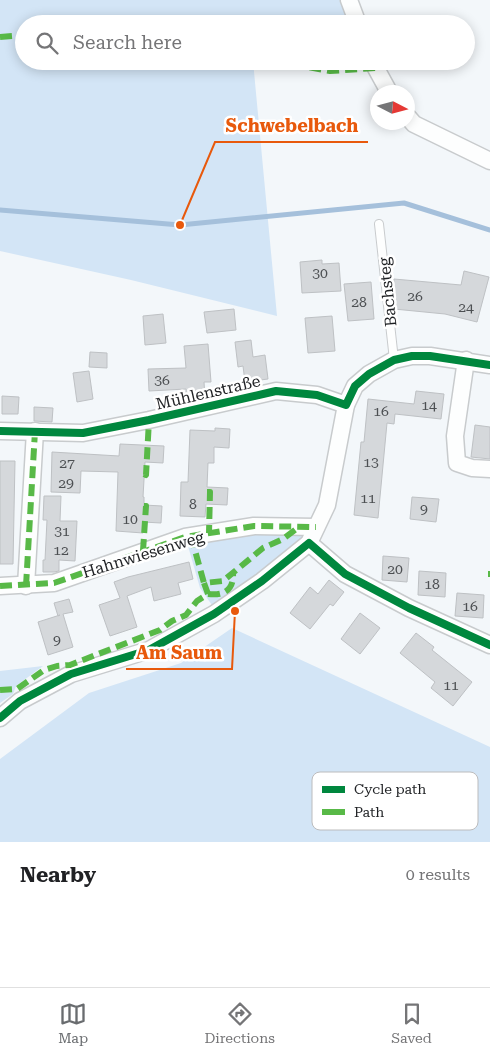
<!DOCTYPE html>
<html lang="en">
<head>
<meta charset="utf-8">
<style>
  :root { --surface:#fff; --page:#f6f6f6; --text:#202124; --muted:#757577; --line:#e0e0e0; --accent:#696c6f }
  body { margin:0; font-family:"Roboto Serif",serif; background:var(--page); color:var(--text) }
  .compass { position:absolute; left:370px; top:85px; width:45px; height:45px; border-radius:50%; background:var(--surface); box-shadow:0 2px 12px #0003; rotate:96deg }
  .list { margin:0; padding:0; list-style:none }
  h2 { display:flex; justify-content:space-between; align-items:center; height:65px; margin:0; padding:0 20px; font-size:21px }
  h2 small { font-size:16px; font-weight:400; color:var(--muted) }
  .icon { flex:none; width:28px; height:28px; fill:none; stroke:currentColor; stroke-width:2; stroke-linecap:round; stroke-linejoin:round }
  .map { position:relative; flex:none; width:490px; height:842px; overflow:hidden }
  .search { position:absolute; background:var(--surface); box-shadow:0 2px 12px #0003; left:15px; right:15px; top:15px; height:55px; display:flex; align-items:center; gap:12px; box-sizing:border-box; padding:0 18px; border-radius:28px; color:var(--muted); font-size:19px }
  .sheet { height:145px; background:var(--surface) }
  nav { display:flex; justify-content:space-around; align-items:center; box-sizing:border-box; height:70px; border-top:1px solid var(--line); background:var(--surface); font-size:14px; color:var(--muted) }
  nav a { display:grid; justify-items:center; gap:2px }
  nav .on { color:var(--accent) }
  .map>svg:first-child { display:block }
  .green { fill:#d3e5f6 }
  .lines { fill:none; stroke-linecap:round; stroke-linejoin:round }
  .stream { stroke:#a5c0db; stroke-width:5 }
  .building { fill:#d5d8db; stroke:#bec1c4 }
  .lane-casing { stroke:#c8cbcd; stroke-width:10 }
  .street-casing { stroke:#c8cbcd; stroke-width:19 }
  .lane { stroke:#fdfefe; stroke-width:8 }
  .street { stroke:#fdfefe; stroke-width:16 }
  .quiet { stroke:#58b947; stroke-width:6; stroke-dasharray:12 6; stroke-linecap:butt }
  .cycleway-casing { stroke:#fff; stroke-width:11 }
  .cycleway { stroke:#00873e; stroke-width:8 }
  .labels { text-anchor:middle; stroke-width:5; stroke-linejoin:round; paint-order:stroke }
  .number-label { font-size:14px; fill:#4c4f52 }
  .street-label { font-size:16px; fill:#1f2124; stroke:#fff }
  .key { fill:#fff; stroke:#bcbcbd; stroke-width:1 }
  .key-label { font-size:14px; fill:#1f2124 }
  .leader { fill:none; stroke:#e8590c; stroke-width:2 }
  .callout-dot { fill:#e8590c; stroke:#fff; stroke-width:2 }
  .callout-label { font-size:18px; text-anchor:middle; font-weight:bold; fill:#e8590c; stroke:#fff; stroke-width:5; stroke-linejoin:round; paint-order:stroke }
</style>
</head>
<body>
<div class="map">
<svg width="490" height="842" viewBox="0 0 490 842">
  <rect width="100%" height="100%" fill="#f3f7fa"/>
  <g class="green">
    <polygon points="0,0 343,0 350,24 24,24 24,61 253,61 277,316 131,280 0,251"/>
    <polygon points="312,529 306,541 214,608 200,588 186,539"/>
    <polygon points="232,628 490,747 490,842 0,842 0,759 89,693 181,663"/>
    <polygon points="43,666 16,686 13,694 0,703 0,671"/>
  </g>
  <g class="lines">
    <polyline class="stream" points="0,210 180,225 404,203 490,230"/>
  </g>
  <g class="building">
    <polygon points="322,260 322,264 339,263 341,291 302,293 300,262"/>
    <polygon points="464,271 489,277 477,322 445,314 394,309 393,295 394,279 461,285"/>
    <polygon points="371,282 374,319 348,321 344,284"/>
    <polygon points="234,309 236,330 207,333 204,312"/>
    <polygon points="163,314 166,343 145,345 143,316"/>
    <polygon points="332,316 335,351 308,353 305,318"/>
    <polygon points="251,340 253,357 265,355 268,379 245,382 243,366 238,367 235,342"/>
    <polygon points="208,344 211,382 204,382 205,397 186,399 186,389 149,391 148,369 186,368 184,346"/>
    <polygon points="90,352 107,353 107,368 89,367"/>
    <polygon points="89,371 93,399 77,402 73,373"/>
    <polygon points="416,391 444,394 441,419 395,414 394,424 387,423 378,518 354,515 361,442 364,442 368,399 414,404"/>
    <polygon points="2,396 19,397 18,414 2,414"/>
    <polygon points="34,407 53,408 52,422 34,421"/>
    <polygon points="475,425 490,427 490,459 471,457"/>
    <polygon points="215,428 230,429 229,448 214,447 214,463 208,463 207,487 228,488 227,505 206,504 205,517 180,516 181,482 188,482 190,430 215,431"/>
    <polygon points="120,444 164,446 163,463 145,462 143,497 144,497 144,505 162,506 161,523 143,522 143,533 116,531 118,472 81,471 80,493 51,492 52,452 119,456"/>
    <polygon points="0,461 15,461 13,564 0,564"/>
    <polygon points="44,496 61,496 60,521 77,521 75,561 59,560 59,571 54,572 43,572 43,560 45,560 47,520 43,520"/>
    <polygon points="412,497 439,499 436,522 410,519"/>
    <polygon points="383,556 409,558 407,582 382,580"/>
    <polygon points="189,562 193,579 178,583 181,594 154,601 151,587 127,596 137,627 110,636 99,605 120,598 114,582 128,577"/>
    <polygon points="419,571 446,573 445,597 418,595"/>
    <polygon points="329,580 344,592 333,606 330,604 310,629 290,613 310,587 318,594"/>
    <polygon points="457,593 484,595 483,618 455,616"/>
    <polygon points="69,599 73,612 63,614 73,647 48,655 38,622 60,615 58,616 54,603"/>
    <polygon points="360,613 380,628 360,654 341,639"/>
    <polygon points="416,633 434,647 432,650 472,682 453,706 431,688 435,682 400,653"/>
  </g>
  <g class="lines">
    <defs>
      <polyline id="lane" points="379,224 394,360"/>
      <g id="street">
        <polyline points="349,0 358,24"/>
        <polyline points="372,61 389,92"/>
        <polyline points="408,117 414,124 490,161"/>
        <polyline points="466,360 455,436 457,463 472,468 490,469"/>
        <polyline points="0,431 83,433 149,420 276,391 317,395 346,405 355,386 369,374 394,360 412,356 430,356 490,365"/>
        <polyline points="309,543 345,574 409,608 490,645"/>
        <polyline points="0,586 54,583 185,537 254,526 316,527"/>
        <polyline points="26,586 35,431"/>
        <polyline points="0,718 20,701 71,674 149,650 214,614 262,581 309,543 327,505 346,405"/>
      </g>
    </defs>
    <use href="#lane" class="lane-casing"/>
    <use href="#street" class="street-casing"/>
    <use href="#lane" class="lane"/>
    <use href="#street" class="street"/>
    <g class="quiet">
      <polyline points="0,37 24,35"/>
      <polyline points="274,61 330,71 375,68"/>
      <polyline points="144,474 146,475 149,420"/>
      <polyline points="207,492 210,492 209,533"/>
      <polyline points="191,536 204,583"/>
      <polyline points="143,551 146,506 144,506"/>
      <polyline points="488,574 490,574"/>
      <polyline points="0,586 54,583 185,537 254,526 316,527"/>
      <polyline points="26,586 35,431"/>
      <path d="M 208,594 C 224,596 234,590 233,573"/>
      <polyline points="0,690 17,689 44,670 57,666 70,665 160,630 172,621 186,615 197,601 208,594 204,583 223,581 263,548 283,539 299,527"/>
    </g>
    <defs>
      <g id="cycleway">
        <polyline points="0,431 83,433 149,420 276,391 317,395 346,405 355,386 369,374 394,360 412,356 430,356 490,365"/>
        <polyline points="0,718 20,701 71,674 149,650 214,614 262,581 309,543 345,574 409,608 490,645"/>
      </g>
    </defs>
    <use href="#cycleway" class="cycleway-casing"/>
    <use href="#cycleway" class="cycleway"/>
  </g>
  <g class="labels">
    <g class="number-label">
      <text x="320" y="278">30</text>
      <text x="415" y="301">26</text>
      <text x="359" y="307">28</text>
      <text x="466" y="312">24</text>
      <text x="162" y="385">36</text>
      <text x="429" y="410">14</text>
      <text x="381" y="416">16</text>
      <text x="371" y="467">13</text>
      <text x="67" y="468">27</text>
      <text x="66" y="488">29</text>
      <text x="368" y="503">11</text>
      <text x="193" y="509">8</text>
      <text x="424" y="514">9</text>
      <text x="130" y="524">10</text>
      <text x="62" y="536">31</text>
      <text x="61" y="555">12</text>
      <text x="395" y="574">20</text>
      <text x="432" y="589">18</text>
      <text x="470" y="611">16</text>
      <text x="57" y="645">9</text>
      <text x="451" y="690">11</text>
    </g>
    <g class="street-label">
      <text transform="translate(387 292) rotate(-96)" y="6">Bachsteg</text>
      <text transform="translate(208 392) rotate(-13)" y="6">Mühlenstraße</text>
      <text transform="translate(143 554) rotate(-17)" y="6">Hahnwiesenweg</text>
    </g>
  </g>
  <rect x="312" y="772" width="166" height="58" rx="8" class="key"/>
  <rect x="322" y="786" width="23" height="7" fill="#00873e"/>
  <rect x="322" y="809" width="23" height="6" fill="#58b947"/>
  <g class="key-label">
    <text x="354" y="794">Cycle path</text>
    <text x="354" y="817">Path</text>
  </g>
  <path class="leader" d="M180 225L215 142H368M235 611L232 669H126"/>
  <g class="callout-dot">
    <circle cx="180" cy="225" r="5"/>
    <circle cx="235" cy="611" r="5"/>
  </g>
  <g class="callout-label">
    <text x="292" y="132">Schwebelbach</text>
    <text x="179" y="659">Am Saum</text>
  </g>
</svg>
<svg class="compass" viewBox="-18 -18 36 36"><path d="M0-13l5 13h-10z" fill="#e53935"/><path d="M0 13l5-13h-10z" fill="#757577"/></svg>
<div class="search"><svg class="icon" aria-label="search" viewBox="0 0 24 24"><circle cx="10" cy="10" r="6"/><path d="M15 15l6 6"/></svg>Search here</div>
</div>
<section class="sheet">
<h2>Nearby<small>0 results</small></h2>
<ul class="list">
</ul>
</section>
<nav>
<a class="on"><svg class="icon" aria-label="map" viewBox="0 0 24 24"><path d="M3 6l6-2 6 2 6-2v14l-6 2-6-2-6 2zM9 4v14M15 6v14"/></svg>Map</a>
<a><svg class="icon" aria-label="directions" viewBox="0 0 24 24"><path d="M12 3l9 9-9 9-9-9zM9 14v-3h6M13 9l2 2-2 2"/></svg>Directions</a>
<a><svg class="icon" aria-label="saved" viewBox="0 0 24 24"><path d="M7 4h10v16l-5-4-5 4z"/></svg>Saved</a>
</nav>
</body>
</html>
